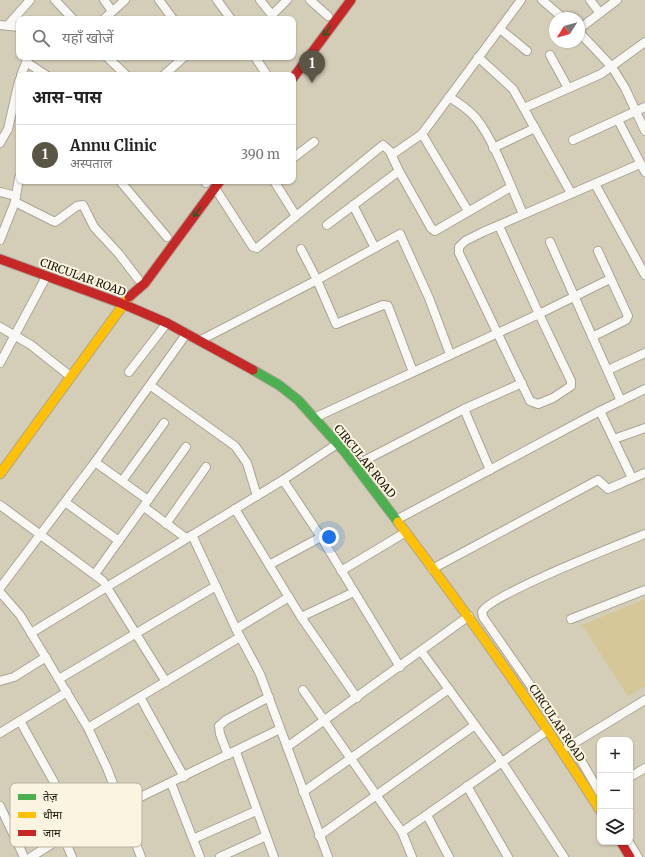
<!DOCTYPE html>
<html lang="hi">
<head>
<meta charset="utf-8">
<style>
  :root { --surface:#fff; --page:#f2f2f2; --text:#222; --muted:#767676; --line:#e0e0e0; --accent:#5a5544 }
  body { margin:0; font-family:Merriweather,"Noto Sans Devanagari",serif; background:var(--page); color:var(--text) }
  .controls { position:absolute; right:12px; bottom:12px; display:grid; overflow:hidden; border-radius:8px; box-shadow:0 1px 3px #0004 }
  .controls button { width:36px; height:36px; display:grid; place-items:center; padding:0; border:0; border-bottom:1px solid var(--line); background:var(--surface); color:var(--text); font:20px sans-serif }
  .compass { position:absolute; left:549px; top:12px; width:36px; height:36px; border-radius:50%; background:var(--surface); box-shadow:0 1px 3px #0004; rotate:233deg }
  .you { position:absolute; left:329px; top:537px; width:14px; height:14px; margin:-10px; border:3px solid #fff; border-radius:50%; background:#1a73e8; box-shadow:0 0 0 6px #1a73e833 }
  .badge { display:grid; place-items:center; width:26px; height:26px; border-radius:50%; background:var(--accent); color:#fff; font-size:13px; font-weight:700 }
  .pin { position:absolute; translate:-50% -33px; filter:drop-shadow(0 1px 2px #0008) }
  .pin::after { content:''; position:absolute; top:21px; width:14px; height:12px; background:inherit; clip-path:polygon(0 0,100% 0,50% 100%) }
  .list { margin:0; padding:0; list-style:none }
  h2 { display:flex; justify-content:space-between; align-items:center; height:52px; margin:0; padding:0 16px; font-size:17px }
  h2 small { font-size:13px; font-weight:400; color:var(--muted) }
  .list li { display:grid; grid-template-columns:26px 1fr auto; gap:12px; align-items:center; box-sizing:border-box; height:60px; padding:0 16px; border-top:1px solid var(--line) }
  .list b { display:block; font-size:15px; white-space:nowrap }
  .list p { margin:0; font-size:13px; white-space:nowrap; color:var(--muted) }
  .list em { font-size:13px; font-style:normal; color:var(--muted) }
  .icon { flex:none; width:22px; height:22px; fill:none; stroke:currentColor; stroke-width:2; stroke-linecap:round; stroke-linejoin:round }
  .map { position:relative; flex:none; width:645px; height:857px; overflow:hidden }
  .search { position:absolute; background:var(--surface); box-shadow:0 1px 3px #0004; left:16px; top:16px; width:280px; height:44px; display:flex; align-items:center; gap:10px; box-sizing:border-box; padding:0 14px; border-radius:8px; color:var(--muted); font-size:15px }
  .panel { position:absolute; background:var(--surface); box-shadow:0 1px 3px #0004; left:16px; top:72px; width:280px; height:112px; border-radius:8px }
  .map>svg:first-child { display:block }
  .green { fill:#d6c798 }
  .lines { fill:none; stroke-linecap:round; stroke-linejoin:round }
  .street-casing { stroke:#aaa494; stroke-width:10 }
  .fast-casing { stroke:#aaa494; stroke-width:11 }
  .slow-casing { stroke:#aaa494; stroke-width:11 }
  .jam-casing { stroke:#aaa494; stroke-width:11 }
  .street { stroke:#f9f8f4; stroke-width:8 }
  .fast { stroke:#4caf50; stroke-width:9 }
  .slow { stroke:#ffc107; stroke-width:9 }
  .jam { stroke:#c62828; stroke-width:9 }
  .oneway { stroke:#2f5a27 }
  .labels { text-anchor:middle; stroke-width:4; stroke-linejoin:round; paint-order:stroke }
  .street-label { font-size:11px; fill:#181406; stroke:#faf4e1 }
  .key { fill:#faf4e1; stroke:#b6b19f; stroke-width:1 }
  .key-label { font-size:11px; fill:#181406 }
</style>
</head>
<body>
<div class="map">
<svg width="645" height="857" viewBox="0 0 645 857">
  <rect width="100%" height="100%" fill="#d4cdb8"/>
  <polygon class="green" points="645,599 645,686 628,696 582,625"/>
  <g class="lines">
    <defs>
      <g id="street">
        <polyline points="55,0 73,19"/>
        <polyline points="104,0 112,11"/>
        <polyline points="159,0 173,19"/>
        <polyline points="217,0 231,19"/>
        <polyline points="260,0 272,15 287,0"/>
        <polyline points="310,0 328,16"/>
        <polyline points="542,0 563,18"/>
        <polyline points="590,0 600,13"/>
        <polyline points="104,19 125,0"/>
        <polyline points="0,25 19,27"/>
        <polyline points="8,25 30,0"/>
        <polyline points="500,29 527,51"/>
        <polyline points="579,29 617,0"/>
        <polyline points="579,32 612,67 625,88 645,131"/>
        <polyline points="550,55 568,88"/>
        <polyline points="107,57 126,75"/>
        <polyline points="255,57 267,75"/>
        <polyline points="478,57 513,89 571,193"/>
        <polyline points="26,62 46,75"/>
        <polyline points="21,75 28,58"/>
        <polyline points="164,75 184,57"/>
        <path d="M 449,97 C 459,103 468,109 476,118 C 494,140 511,187 523,214"/>
        <polyline points="524,108 601,74 645,42"/>
        <polyline points="618,120 645,172"/>
        <polyline points="422,134 468,211"/>
        <polyline points="573,140 645,107"/>
        <polyline points="0,143 8,129 19,81"/>
        <polyline points="493,148 535,128"/>
        <polyline points="391,154 399,171 431,228 435,231 511,187"/>
        <polyline points="293,158 314,142"/>
        <polyline points="120,181 167,237"/>
        <polyline points="205,181 206,183"/>
        <polyline points="274,181 296,216"/>
        <polyline points="595,184 645,275"/>
        <polyline points="215,188 253,247 257,248 383,145 393,154 422,134 521,0"/>
        <polyline points="0,192 16,196"/>
        <polyline points="15,202 55,222 77,206 83,205 94,227 119,254 138,279"/>
        <polyline points="353,205 375,248"/>
        <polyline points="327,225 399,171"/>
        <polyline points="499,226 539,314 571,381 571,386 553,398 538,404 530,401 459,253 459,247 465,241 483,232 640,164"/>
        <polyline points="0,240 15,202 19,178"/>
        <polyline points="550,242 621,401"/>
        <polyline points="301,249 317,280 336,324 383,305 388,306 413,372"/>
        <polyline points="0,327 31,345 70,376"/>
        <polyline points="592,337 626,320 628,316 598,251"/>
        <polyline points="201,340 317,280 400,234 429,298 450,354"/>
        <polyline points="0,363 46,277"/>
        <polyline points="608,370 645,353"/>
        <polyline points="129,372 167,323"/>
        <polyline points="151,386 235,446 247,463 257,496"/>
        <polyline points="464,409 490,470"/>
        <polyline points="600,411 632,478"/>
        <polyline points="314,418 539,314 610,279"/>
        <polyline points="614,439 645,428"/>
        <polyline points="95,462 148,500"/>
        <polyline points="354,466 464,409 522,383"/>
        <polyline points="283,480 321,537 400,667"/>
        <polyline points="122,481 164,423"/>
        <polyline points="65,502 119,541"/>
        <polyline points="0,505 103,581 166,682"/>
        <polyline points="144,507 186,538"/>
        <polyline points="235,509 301,617 357,698"/>
        <polyline points="396,520 600,411 645,389"/>
        <polyline points="166,524 206,467"/>
        <polyline points="192,535 236,629 260,674 328,857"/>
        <polyline points="269,565 321,537"/>
        <polyline points="432,569 598,480 608,489 645,473"/>
        <polyline points="341,571 406,532"/>
        <polyline points="95,574 186,447"/>
        <polyline points="0,588 95,462 187,333"/>
        <polyline points="0,592 20,615 31,633 88,728 107,768 141,857"/>
        <polyline points="301,617 354,592"/>
        <polyline points="571,619 645,590"/>
        <polyline points="236,629 289,597"/>
        <polyline points="31,633 283,480 337,444"/>
        <polyline points="421,651 502,762 564,857"/>
        <polyline points="59,679 216,586"/>
        <polyline points="0,681 14,677 46,657"/>
        <polyline points="303,690 402,832 412,857"/>
        <polyline points="140,697 184,777"/>
        <polyline points="20,721 79,827"/>
        <polyline points="88,728 240,637"/>
        <polyline points="0,733 67,692"/>
        <polyline points="287,747 469,616"/>
        <polyline points="568,747 645,700"/>
        <polyline points="236,752 274,857"/>
        <polyline points="228,755 220,734 219,726 226,720 269,697"/>
        <polyline points="630,777 645,768"/>
        <polyline points="171,783 200,857"/>
        <polyline points="467,786 508,857"/>
        <polyline points="303,792 449,689"/>
        <path d="M 600,793 L 572,745 L 483,617 L 482,612 C 490,595 620,544 645,534"/>
        <polyline points="0,806 24,857"/>
        <polyline points="427,815 449,857"/>
        <polyline points="402,832 548,730"/>
        <polyline points="63,836 72,857"/>
        <polyline points="319,836 475,725"/>
        <polyline points="193,839 256,811"/>
        <polyline points="629,842 638,857"/>
        <polyline points="31,857 79,827 280,729"/>
        <polyline points="220,857 266,836"/>
      </g>
      <polyline id="fast" points="253,370 279,385 298,400 344,451 398,522"/>
      <g id="slow">
        <polyline points="0,474 129,297"/>
        <path d="M 398,522 C 469,616 537,711 600,810"/>
      </g>
      <g id="jam">
        <polyline points="293,78 351,0"/>
        <polyline points="0,259 123,304 167,323 253,370"/>
        <polyline points="129,297 145,283 220,181"/>
        <polyline points="621,842 630,857"/>
      </g>
    </defs>
    <use href="#street" class="street-casing"/>
    <use href="#fast" class="fast-casing"/>
    <use href="#slow" class="slow-casing"/>
    <use href="#jam" class="jam-casing"/>
    <use href="#street" class="street"/>
    <use href="#fast" class="fast"/>
    <use href="#slow" class="slow"/>
    <use href="#jam" class="jam"/>
  </g>
  <defs><path id="oneway-shaft" d="M-6 0H5M1.5-3L5.5 0L1.5 3" fill="none" stroke-width="1.6" stroke-linecap="round" stroke-linejoin="round"/></defs>
  <g class="oneway">
    <use href="#oneway-shaft" transform="translate(327 31) rotate(127)"/>
    <use href="#oneway-shaft" transform="translate(197 212) rotate(127)"/>
  </g>
  <g class="labels">
    <g class="street-label">
      <text transform="translate(83 277) rotate(20)" y="4">CIRCULAR ROAD</text>
      <text transform="translate(365 461) rotate(51)" y="4">CIRCULAR ROAD</text>
      <text transform="translate(557 723) rotate(56)" y="4">CIRCULAR ROAD</text>
    </g>
  </g>
  <rect x="10" y="783" width="132" height="64" rx="6" class="key"/>
  <rect x="18" y="794" width="18" height="6" fill="#4caf50"/>
  <rect x="18" y="812" width="18" height="6" fill="#ffc107"/>
  <rect x="18" y="830" width="18" height="6" fill="#c62828"/>
  <g class="key-label">
    <text x="43" y="801">तेज़</text>
    <text x="43" y="819">धीमा</text>
    <text x="43" y="837">जाम</text>
  </g>
</svg>
<div class="controls">
<button>+</button>
<button>−</button>
<button><svg class="icon" aria-label="layers" viewBox="0 0 24 24"><path d="M12 4l9 5-9 5-9-5zM3 14l9 5 9-5"/></svg></button>
</div>
<svg class="compass" viewBox="-18 -18 36 36"><path d="M0-13l5 13h-10z" fill="#e53935"/><path d="M0 13l5-13h-10z" fill="#767676"/></svg>
<div class="you"></div>
<div class="pin badge" style="left:312px;top:83px">1</div>
<div class="search"><svg class="icon" aria-label="search" viewBox="0 0 24 24"><circle cx="10" cy="10" r="6"/><path d="M15 15l6 6"/></svg>यहाँ खोजें</div>
<section class="panel">
<h2>आस-पास<small></small></h2>
<ul class="list">
<li><span class="badge">1</span><div><b>Annu Clinic</b><p>अस्पताल</p></div><em>390 m</em></li>
</ul>
</section>
</div>
</body>
</html>
